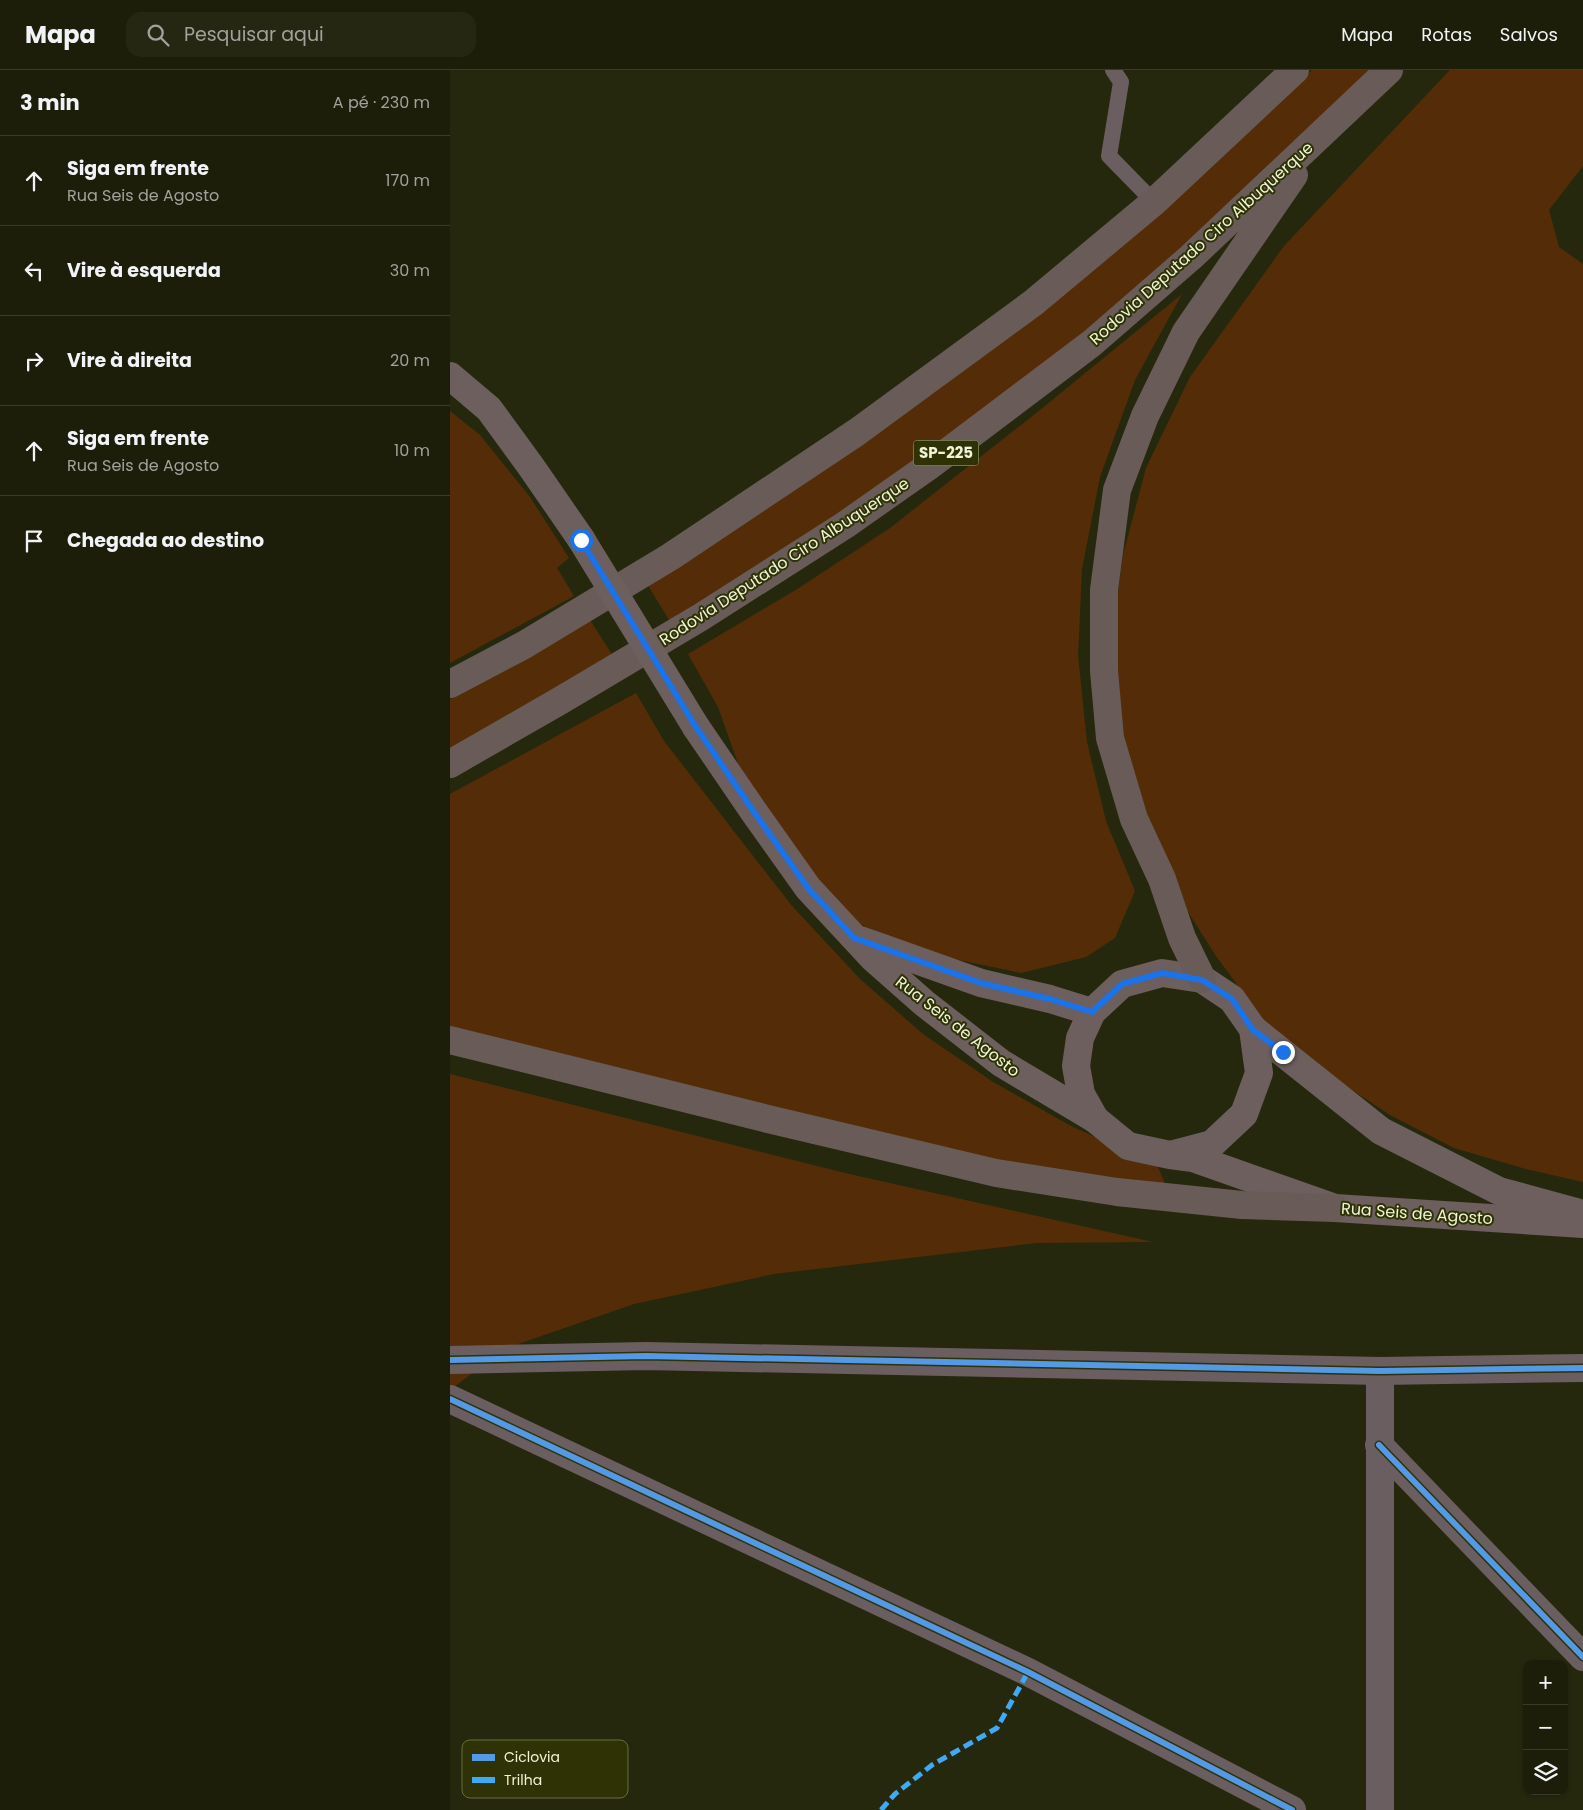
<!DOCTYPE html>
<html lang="pt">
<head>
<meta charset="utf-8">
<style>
  :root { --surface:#1c1e0a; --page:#252713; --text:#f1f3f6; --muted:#a0a29c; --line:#3a3c2b }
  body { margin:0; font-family:Poppins,sans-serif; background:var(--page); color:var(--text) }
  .controls { position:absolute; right:15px; bottom:15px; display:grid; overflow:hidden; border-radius:10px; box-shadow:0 1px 4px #0004 }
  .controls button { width:45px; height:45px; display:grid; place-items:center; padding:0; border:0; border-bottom:1px solid var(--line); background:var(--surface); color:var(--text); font:25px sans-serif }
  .stop { position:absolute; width:15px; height:15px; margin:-11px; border:4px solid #1a73e8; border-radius:50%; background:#fff }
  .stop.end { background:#1a73e8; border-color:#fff; box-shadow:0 1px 5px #0008 }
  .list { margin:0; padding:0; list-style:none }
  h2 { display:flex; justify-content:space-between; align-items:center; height:65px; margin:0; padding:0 20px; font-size:21px }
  h2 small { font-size:16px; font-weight:400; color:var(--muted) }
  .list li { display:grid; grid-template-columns:32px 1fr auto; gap:15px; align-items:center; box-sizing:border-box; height:90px; padding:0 20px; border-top:1px solid var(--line) }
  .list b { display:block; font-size:19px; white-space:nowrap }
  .list p { margin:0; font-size:16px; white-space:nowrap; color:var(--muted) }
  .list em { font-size:16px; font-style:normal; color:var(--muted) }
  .icon { flex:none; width:28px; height:28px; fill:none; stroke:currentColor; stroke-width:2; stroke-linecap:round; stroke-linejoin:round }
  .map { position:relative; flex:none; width:1133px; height:1740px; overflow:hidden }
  header { display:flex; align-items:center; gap:30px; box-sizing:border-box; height:70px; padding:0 25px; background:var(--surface); border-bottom:1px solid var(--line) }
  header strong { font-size:24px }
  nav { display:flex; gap:28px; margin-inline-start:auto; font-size:18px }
  .search { width:350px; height:45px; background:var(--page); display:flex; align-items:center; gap:12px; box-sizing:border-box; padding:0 18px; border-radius:15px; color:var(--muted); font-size:19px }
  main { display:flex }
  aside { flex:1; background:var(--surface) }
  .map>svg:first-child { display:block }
  .green { fill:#542d08 }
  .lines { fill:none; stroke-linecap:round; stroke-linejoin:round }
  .lane { stroke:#6a5e60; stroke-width:16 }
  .street { stroke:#6a5e60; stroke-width:28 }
  .secondary { stroke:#6c5f5d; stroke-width:28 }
  .primary { stroke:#695c58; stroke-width:28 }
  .secondary-bridge { stroke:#6c5f5d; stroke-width:28 }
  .quiet { stroke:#3fa9f5; stroke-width:5; stroke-dasharray:10 5; stroke-linecap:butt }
  .cycleway-casing { stroke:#2e3204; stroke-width:9 }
  .cycleway { stroke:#5399e6; stroke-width:6 }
  .route { stroke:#1a73e8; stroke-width:6 }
  .labels { text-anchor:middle; stroke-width:4; stroke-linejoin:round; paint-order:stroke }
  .shield { fill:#2e3204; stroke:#b5ba97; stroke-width:1 }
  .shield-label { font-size:15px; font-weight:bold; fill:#eff4d6 }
  .street-label { font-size:16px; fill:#eff4d6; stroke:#2e3204 }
  .key { fill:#2e3204; stroke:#686c43; stroke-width:1 }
  .key-label { font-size:14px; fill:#eff4d6 }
</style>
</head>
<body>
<header>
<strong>Mapa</strong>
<div class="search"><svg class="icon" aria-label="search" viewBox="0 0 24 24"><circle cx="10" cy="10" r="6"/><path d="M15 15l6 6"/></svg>Pesquisar aqui</div>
<nav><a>Mapa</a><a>Rotas</a><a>Salvos</a></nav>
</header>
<main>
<aside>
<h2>3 min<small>A pé · 230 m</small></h2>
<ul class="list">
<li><svg class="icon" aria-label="ahead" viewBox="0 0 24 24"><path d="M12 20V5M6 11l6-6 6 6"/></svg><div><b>Siga em frente</b><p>Rua Seis de Agosto</p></div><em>170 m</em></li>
<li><svg class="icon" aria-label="left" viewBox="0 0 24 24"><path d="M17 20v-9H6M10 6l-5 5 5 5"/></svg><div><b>Vire à esquerda</b></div><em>30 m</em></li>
<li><svg class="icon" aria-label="right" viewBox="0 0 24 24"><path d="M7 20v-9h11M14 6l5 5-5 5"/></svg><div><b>Vire à direita</b></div><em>20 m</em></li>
<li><svg class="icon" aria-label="ahead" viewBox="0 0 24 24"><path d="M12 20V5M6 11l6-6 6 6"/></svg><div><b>Siga em frente</b><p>Rua Seis de Agosto</p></div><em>10 m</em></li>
<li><svg class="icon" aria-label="arrive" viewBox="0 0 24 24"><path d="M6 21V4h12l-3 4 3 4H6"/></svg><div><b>Chegada ao destino</b></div></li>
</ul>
</aside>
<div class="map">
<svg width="1133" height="1740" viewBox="0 0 1133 1740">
  <rect width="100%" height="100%" fill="#26280e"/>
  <g class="green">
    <polygon points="862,0 924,0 741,172 626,269 500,367 373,455 221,553 197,514 373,400 484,323 594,238 808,51"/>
    <polygon points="1000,0 1133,0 1133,96 1099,140 1109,177 1133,194 1133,1112 1076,1099 1004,1078 940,1045 878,1004 814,951 766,886 721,815 693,744 670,656 662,565 673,485 696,398 740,307 834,176"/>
    <polygon points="732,224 685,310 650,407 632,499 628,585 637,672 656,751 685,821 665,868 636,887 571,903 480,884 393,847 290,699 268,637 238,584 349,518 440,458 590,340"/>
    <polygon points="0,341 30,365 80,427 119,488 107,498 124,526 0,593"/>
    <polygon points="140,550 163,586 0,679 0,629"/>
    <polygon points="186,623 214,671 342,836 410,909 473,964 543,1012 621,1056 707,1095 717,1118 540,1093 0,959 0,724"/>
    <polygon points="0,1004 395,1103 703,1172 586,1173 324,1204 184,1234 54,1279 0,1320"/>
  </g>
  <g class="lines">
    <polyline class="lane" points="663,0 671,12 659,86 704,132"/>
    <g class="street">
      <polyline points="0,1290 196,1286 930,1301 1133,1298"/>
      <polyline points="930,1301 930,1740"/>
      <polyline points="0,1329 578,1602 842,1740"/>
      <polyline points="929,1375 1133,1587"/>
    </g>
    <g class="secondary">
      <polyline points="0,306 39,339 82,398 131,469"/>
      <polyline points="246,657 304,742 358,818 423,888 474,933 551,993 645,1049"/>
      <polyline points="410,870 531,913 600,929 642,942"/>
      <polyline points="803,959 931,1061 1049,1121 1126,1142"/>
      <polyline points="720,1085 762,1074 794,1044 809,1003 803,959 782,929 752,909 712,903 672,914 642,942 630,968 626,996 631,1024 645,1049 678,1076 720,1085 743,1088 885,1138 1133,1154"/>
    </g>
    <g class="primary">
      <polyline points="0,614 74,575 220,487 407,362 583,233 704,132 845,0"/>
      <polyline points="0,694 113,629 251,547 395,455 479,396 642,273 741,187 939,0"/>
      <polyline points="752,909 732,868 712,809 684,749 660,668 654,601 654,520 667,420 695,346 736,262 844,105"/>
      <polyline points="0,970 314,1048 546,1103 667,1122 792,1135 885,1138"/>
    </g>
    <polyline class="secondary-bridge" points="131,469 246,657"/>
    <polyline class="quiet" points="431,1740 445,1724 482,1695 547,1658 578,1602"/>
    <defs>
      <g id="cycleway">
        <polyline points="0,1290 196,1286 930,1301 1133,1298"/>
        <polyline points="0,1329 578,1602 842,1740"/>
        <polyline points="929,1375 1133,1587"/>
      </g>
    </defs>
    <use href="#cycleway" class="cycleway-casing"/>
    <use href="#cycleway" class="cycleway"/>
  </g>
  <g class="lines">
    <polyline class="route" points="131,470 246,657 304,742 358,818 404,868 531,913 600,929 642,942 672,914 712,903 752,910 782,929 803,960 833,982"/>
  </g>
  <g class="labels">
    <rect class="shield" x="463.5" y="370.5" width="65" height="25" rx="4"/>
    <g class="shield-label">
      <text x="496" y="388">SP-225</text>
    </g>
    <g class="street-label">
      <text transform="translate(751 173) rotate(-42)" y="6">Rodovia Deputado Ciro Albuquerque</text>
      <text transform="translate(334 491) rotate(-33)" y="6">Rodovia Deputado Ciro Albuquerque</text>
      <text transform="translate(508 956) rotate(38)" y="6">Rua Seis de Agosto</text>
      <text transform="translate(967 1143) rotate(4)" y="6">Rua Seis de Agosto</text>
    </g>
  </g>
  <rect x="12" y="1670" width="166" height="58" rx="8" class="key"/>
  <rect x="22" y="1684" width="23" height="7" fill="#5399e6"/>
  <rect x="22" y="1707" width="23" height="6" fill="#3fa9f5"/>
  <g class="key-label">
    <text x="54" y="1692">Ciclovia</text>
    <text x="54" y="1715">Trilha</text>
  </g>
</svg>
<div class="controls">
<button>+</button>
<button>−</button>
<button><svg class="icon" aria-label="layers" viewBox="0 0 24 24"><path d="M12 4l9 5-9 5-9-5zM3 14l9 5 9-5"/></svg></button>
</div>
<div class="stop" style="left:131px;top:470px"></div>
<div class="stop end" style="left:833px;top:982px"></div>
</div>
</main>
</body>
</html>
